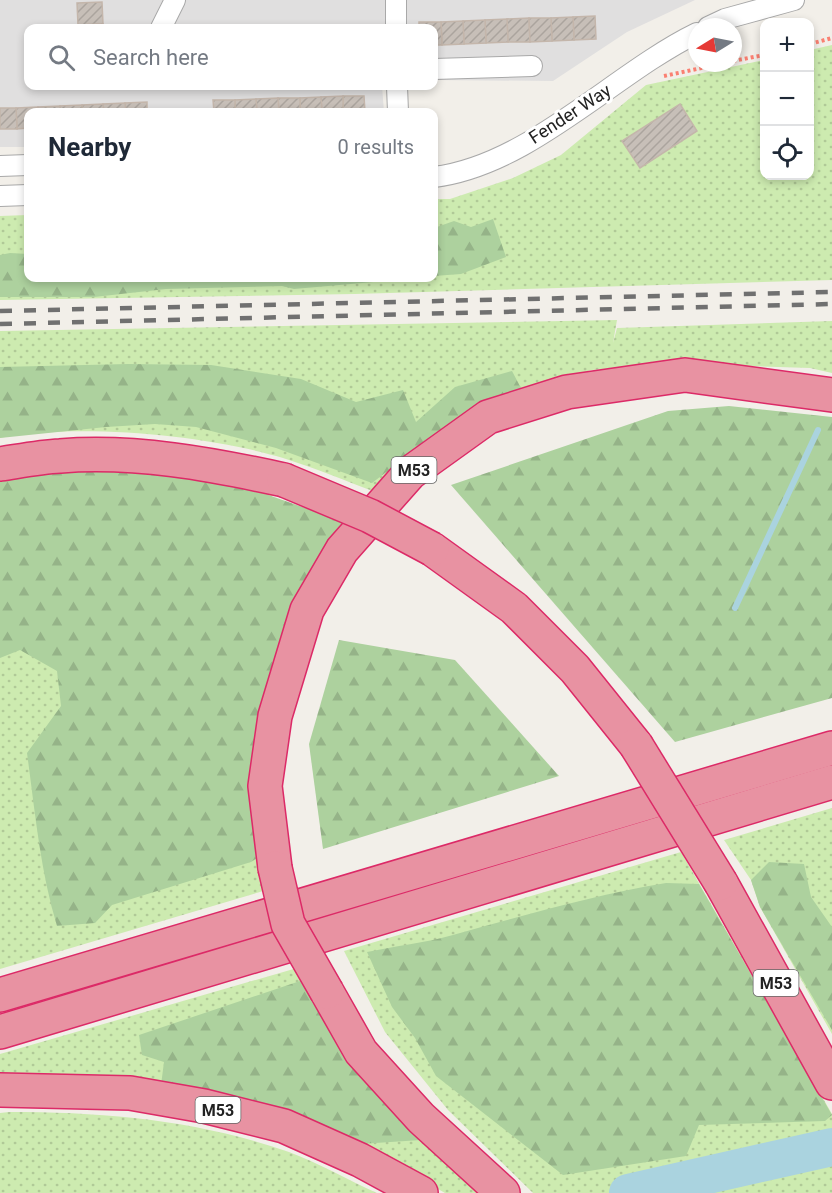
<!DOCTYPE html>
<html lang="en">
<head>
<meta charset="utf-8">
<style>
  :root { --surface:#fff; --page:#f2f2f3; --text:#1f2937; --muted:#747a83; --line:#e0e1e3 }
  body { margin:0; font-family:Roboto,sans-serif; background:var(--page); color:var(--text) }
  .controls { position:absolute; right:18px; top:18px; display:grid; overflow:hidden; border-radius:12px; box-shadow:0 3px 9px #0003 }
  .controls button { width:54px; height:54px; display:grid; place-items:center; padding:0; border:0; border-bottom:2px solid var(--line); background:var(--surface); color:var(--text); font:30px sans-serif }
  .compass { position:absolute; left:688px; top:18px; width:54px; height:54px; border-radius:50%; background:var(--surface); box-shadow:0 3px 9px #0003; rotate:260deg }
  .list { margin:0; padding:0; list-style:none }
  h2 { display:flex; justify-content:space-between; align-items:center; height:78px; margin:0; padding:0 24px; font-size:26px }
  h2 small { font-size:20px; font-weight:400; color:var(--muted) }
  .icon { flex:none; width:33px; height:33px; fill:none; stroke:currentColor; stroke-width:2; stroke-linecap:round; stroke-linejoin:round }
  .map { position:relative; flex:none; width:832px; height:1193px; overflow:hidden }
  .search { position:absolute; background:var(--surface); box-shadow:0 3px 9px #0003; left:24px; top:24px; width:414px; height:66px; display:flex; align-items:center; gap:15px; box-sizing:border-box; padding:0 21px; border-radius:12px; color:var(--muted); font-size:22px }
  .panel { position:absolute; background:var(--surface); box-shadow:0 3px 9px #0003; left:24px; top:108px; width:414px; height:174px; border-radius:12px }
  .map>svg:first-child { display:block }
  .residential { fill:#e0dfdf }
  .grass { fill:url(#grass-dots) }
  .forest { fill:url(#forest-firs) }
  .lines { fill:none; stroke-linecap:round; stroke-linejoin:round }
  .stream { stroke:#aad3df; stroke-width:6 }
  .river { stroke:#aad3df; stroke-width:38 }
  .building { fill:url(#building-hatch); stroke:#c4b6ab; stroke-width:1.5 }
  .street-casing { stroke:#a9a9a9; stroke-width:22 }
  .highway-casing { stroke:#dc2a67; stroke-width:36 }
  .path { stroke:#fa8072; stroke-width:4; stroke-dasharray:3 3; stroke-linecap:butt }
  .street { stroke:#fff; stroke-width:20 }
  .highway { stroke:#e892a2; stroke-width:33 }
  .rail { stroke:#707070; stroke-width:4.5; stroke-dasharray:12 12; stroke-linecap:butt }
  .highway-bridge-casing { stroke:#dc2a67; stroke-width:36; stroke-linecap:butt }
  .highway-bridge { stroke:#e892a2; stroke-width:33 }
  .labels { text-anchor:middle; stroke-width:6; stroke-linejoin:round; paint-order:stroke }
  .shield { fill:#fff; stroke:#646464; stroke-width:1.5 }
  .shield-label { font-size:16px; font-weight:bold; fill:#222 }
  .street-label { font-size:18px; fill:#222; stroke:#fff }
</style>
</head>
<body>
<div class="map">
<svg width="832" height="1193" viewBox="0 0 832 1193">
  <defs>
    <pattern id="grass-dots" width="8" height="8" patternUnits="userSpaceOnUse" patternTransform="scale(1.5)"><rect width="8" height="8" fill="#cdebb0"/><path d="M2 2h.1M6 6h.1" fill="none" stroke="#b0c997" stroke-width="1.8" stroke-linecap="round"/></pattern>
    <pattern id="forest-firs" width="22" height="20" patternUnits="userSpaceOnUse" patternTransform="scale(1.5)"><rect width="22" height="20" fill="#add19e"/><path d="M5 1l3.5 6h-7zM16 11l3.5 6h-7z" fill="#95b388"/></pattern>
    <pattern id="building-hatch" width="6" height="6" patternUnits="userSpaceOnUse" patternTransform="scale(1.5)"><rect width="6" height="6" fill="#c7bfb8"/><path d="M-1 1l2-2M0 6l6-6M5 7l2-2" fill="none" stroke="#aba49e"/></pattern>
  </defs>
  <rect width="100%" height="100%" fill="#f2efe9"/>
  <polygon class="residential" points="0,0 695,0 627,32 553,81 434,80 434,28 28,28 28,86 382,86 384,112 28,112 28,147 0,147"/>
  <g class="grass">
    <polygon points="832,45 832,280 355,294 0,300 0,216 28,215 28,278 434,278 434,199 450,199 513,178 561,155 646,85 764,60 764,176 810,176 810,50"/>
    <path d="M 617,320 L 613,343 L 617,328 L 832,321 L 832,373 L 810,368 L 687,364 L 591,370 L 523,392 L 378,493 C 346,481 315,468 283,458 C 206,435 78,423 0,438 L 0,331 Z"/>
    <polygon points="0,478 272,494 277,666 270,889 0,969"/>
    <polygon points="832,808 832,1034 760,907 751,880 724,840"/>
    <polygon points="681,852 832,1114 832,1193 533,1193 448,1110 385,1032 344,951"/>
    <polygon points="297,968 480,1193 445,1193 360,1144 0,1080 0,1054"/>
    <path d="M 9,1112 C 106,1112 197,1120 289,1152 C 319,1163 348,1180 377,1193 L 0,1193 L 0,1113 Z"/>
  </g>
  <g class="forest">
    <polygon points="493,219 506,257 461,274 434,276 434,228 454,221 471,227"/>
    <polygon points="10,253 28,254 28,278 419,278 294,289 282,286 166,289 94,297 0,297 0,255"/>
    <polygon points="128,364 211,365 301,379 356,402 403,390 416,422 455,387 512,371 523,392 424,443 372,483 276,448 196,427 155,424 106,427 0,438 0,367"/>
    <polygon points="729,406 832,417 832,698 675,742 451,485 668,411"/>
    <path d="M 80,470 L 217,477 L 348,523 L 304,597 L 263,854 L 251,862 L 112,905 L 95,923 L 57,926 C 40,870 35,811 27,753 L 61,706 L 57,671 L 20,650 L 0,658 L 0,478 Z"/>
    <polygon points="339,640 455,660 559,776 323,849 309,744"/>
    <polygon points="769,862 804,864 811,897 832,927 832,1030 760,907 751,880"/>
    <path d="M 666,883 L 699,884 L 832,1115 L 825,1121 L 699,1125 L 686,1156 L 563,1175 L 436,1076 L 415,1038 L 392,1007 L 367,952 C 395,946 425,943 453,935 C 523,916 593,895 666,883 Z"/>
    <polygon points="303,980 421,1140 360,1144 161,1085 164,1062 142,1055 139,1035"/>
  </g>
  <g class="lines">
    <polyline class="stream" points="735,608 818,430"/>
    <polyline class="river" points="628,1193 832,1147"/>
  </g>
  <g class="building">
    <polygon points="102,2 103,24 78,25 77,3"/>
    <polygon points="595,16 596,39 574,40 573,17"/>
    <polygon points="573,17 574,40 552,41 551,18"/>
    <polygon points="529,18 530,42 508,42 507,19"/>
    <polygon points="529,18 551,18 552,41 530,42"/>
    <polygon points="507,19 508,42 486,43 485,20"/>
    <polygon points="485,20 486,43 464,44 463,21"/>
    <polygon points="463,21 464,44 442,45 441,22"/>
    <polygon points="419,22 441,22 442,45 434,45 434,28 419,28"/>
    <polygon points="103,24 103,28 78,28 78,25"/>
    <polygon points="343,96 364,96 365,112 343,112"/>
    <polygon points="343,96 343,112 322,112 321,97"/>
    <polygon points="321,97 322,112 300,112 300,98"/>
    <polygon points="278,98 300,98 300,112 279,112"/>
    <polygon points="278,98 279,112 257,112 256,99"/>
    <polygon points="256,99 257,112 235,112 235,100"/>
    <polygon points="213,100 235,100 235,112 214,112"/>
    <polygon points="147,102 147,112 126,112 125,103"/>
    <polygon points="125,103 126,112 104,112 103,104"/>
    <polygon points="103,104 104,112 82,112 82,105"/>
    <polygon points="680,104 697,131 640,168 622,141"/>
    <polygon points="82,105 82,112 60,112 60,106"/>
    <polygon points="60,106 60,112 38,112 38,107"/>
    <polygon points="38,107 38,112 28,112 28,128 17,129 16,108"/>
    <polygon points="0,108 16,108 17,129 0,129"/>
  </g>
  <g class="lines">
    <defs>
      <g id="street">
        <polyline points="396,0 396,28"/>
        <polyline points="708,27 725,19 794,0"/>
        <polyline points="161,28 175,0"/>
        <polyline points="434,69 532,66"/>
        <polyline points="397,86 398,112"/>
        <polyline points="0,166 28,165"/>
        <path d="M 434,177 C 530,165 613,74 697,33"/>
        <polyline points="0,196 28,195"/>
      </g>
      <g id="highway">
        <path d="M 0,464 C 20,461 40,457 60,456 C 135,450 211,464 284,480"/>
        <polyline points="432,549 514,608 575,669 636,745"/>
        <polyline points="275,868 265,786 275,716 307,610 342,550 410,473 488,417 567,392 685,375 832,395"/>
        <polyline points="721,883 832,1083"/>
        <polyline points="327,992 361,1052 421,1118 503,1193"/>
        <polyline points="0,995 832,748"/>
        <polyline points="0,1032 832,782"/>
        <polyline points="0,1090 130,1093 204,1106 284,1126 360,1160 421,1193"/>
      </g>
    </defs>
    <use href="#street" class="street-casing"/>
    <use href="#highway" class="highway-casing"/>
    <g class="path">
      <polyline points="810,44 832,38"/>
      <polyline points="733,61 764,55"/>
      <polyline points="664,76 725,63"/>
    </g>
    <use href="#street" class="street"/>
    <use href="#highway" class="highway"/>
    <g class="rail">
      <polyline points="0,311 832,292"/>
      <polyline points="0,324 832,304"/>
    </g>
    <defs>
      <g id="highway-bridge">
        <polyline points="284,480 370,516 432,549"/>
        <polyline points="636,745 721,883"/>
        <polyline points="275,868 288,924 327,992"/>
      </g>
    </defs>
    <use href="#highway-bridge" class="highway-bridge-casing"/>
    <use href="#highway-bridge" class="highway-bridge"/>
  </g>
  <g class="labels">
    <g class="shield">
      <rect x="391.5" y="457" width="45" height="26" rx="4.5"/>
      <rect x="753.5" y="970" width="45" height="26" rx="4.5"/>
      <rect x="195.5" y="1097" width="45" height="26" rx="4.5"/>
    </g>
    <g class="shield-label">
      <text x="414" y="476">M53</text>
      <text x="776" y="989">M53</text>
      <text x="218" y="1116">M53</text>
    </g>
    <g class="street-label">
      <text transform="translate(570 114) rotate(-33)" y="6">Fender Way</text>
    </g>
  </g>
</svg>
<div class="controls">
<button>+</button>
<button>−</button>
<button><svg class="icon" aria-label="locate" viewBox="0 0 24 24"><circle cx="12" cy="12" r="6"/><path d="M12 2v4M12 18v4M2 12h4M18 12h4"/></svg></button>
</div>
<svg class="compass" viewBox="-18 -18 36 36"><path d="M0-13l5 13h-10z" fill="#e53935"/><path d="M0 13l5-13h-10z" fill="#747a83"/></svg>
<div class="search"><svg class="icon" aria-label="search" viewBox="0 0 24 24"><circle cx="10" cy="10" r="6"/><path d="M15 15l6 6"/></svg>Search here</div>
<section class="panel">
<h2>Nearby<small>0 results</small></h2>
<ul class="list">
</ul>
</section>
</div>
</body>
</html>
